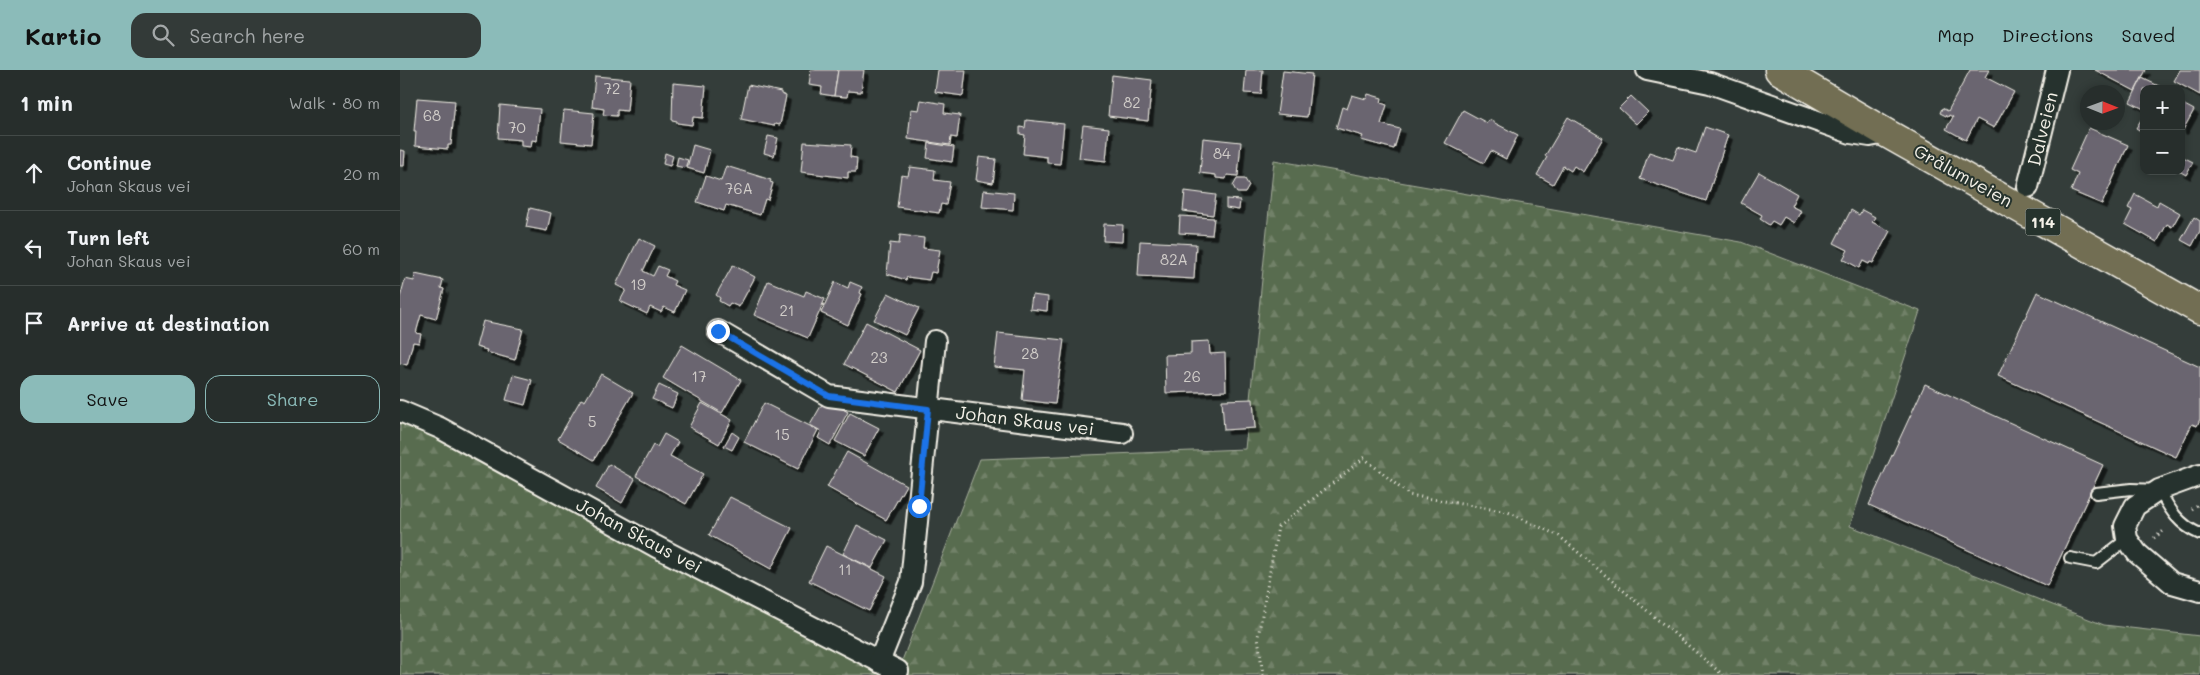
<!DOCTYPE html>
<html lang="en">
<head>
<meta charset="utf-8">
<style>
  :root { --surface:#272e2c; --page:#333a38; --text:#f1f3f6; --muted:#a4a8a9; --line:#434a48; --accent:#8bbbb9 }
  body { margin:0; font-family:Mali,sans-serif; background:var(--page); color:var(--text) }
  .controls { position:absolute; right:15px; top:15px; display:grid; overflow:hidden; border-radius:10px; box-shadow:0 2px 8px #0003 }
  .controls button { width:45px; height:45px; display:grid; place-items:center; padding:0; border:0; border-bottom:1px solid var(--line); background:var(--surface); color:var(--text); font:25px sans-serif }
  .compass { position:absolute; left:1680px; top:15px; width:45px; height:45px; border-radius:50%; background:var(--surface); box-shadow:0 2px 8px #0003; rotate:91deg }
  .stop { position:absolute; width:15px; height:15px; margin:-11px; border:4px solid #1a73e8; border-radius:50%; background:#fff }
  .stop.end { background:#1a73e8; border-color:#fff; box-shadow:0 1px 5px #0008 }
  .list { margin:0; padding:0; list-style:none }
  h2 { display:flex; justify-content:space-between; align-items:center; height:65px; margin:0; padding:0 20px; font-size:21px }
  h2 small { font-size:16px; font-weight:400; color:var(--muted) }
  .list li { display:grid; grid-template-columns:32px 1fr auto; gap:15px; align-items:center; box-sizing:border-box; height:75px; padding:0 20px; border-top:1px solid var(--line) }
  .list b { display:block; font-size:19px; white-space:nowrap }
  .list p { margin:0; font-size:16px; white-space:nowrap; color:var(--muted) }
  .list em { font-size:16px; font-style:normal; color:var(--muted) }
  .actions { display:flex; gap:10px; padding:15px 20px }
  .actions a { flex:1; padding:11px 0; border:1px solid var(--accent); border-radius:15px; text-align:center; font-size:18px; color:var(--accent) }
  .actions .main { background:var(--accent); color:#111 }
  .icon { flex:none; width:28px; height:28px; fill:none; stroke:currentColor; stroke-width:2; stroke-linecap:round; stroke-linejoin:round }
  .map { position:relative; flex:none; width:1800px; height:605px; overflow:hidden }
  header { display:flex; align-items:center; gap:30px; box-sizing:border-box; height:70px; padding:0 25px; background:var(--accent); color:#111 }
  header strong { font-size:24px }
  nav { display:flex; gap:28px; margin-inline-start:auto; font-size:18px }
  .search { width:350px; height:45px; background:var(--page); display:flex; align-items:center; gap:12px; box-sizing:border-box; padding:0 18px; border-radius:15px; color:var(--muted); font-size:19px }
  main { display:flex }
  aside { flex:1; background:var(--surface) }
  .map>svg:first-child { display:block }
  .forest { fill:url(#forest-firs); stroke:#a6ae9c }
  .building { fill:#6b6570; stroke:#f4f1e8; filter:url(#shadow) }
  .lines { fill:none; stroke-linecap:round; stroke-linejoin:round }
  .lane-casing { stroke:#f4f1e8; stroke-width:14 }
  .street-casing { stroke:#f4f1e8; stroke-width:24 }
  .primary-casing { stroke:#f4f1e8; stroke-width:31 }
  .path { stroke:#f4f1e8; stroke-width:3; stroke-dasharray:1 4; stroke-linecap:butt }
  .lane { stroke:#26332d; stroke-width:10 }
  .street { stroke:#26332d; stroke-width:20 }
  .primary { stroke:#726e52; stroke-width:28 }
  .route { stroke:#1a73e8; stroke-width:6 }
  .labels { text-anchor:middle; stroke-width:4; stroke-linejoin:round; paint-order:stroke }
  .number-label { font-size:15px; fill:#d2ceca }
  .shield { fill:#26332d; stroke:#b6b8b0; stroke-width:1 }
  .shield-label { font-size:16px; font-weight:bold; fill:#f4f1e8 }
  .street-label { font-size:18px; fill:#f4f1e8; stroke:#26332d }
</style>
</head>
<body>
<header>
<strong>Kartio</strong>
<div class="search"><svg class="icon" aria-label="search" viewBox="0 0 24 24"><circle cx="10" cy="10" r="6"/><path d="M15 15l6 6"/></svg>Search here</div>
<nav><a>Map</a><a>Directions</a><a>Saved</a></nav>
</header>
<main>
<aside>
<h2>1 min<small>Walk · 80 m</small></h2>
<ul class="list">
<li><svg class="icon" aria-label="ahead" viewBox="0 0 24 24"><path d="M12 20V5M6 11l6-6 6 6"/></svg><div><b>Continue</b><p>Johan Skaus vei</p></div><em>20 m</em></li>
<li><svg class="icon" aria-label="left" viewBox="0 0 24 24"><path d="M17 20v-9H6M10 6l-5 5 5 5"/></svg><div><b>Turn left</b><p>Johan Skaus vei</p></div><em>60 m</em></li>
<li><svg class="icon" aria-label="arrive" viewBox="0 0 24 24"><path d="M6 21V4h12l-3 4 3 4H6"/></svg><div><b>Arrive at destination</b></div></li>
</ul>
<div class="actions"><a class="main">Save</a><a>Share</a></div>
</aside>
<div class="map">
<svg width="1800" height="605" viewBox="0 0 1800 605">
  <defs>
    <pattern id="forest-firs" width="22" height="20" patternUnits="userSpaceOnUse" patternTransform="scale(1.25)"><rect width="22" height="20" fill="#596c4f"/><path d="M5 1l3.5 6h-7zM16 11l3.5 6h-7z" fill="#718168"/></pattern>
    <filter id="shadow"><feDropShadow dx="4.5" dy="4.5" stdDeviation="0" flood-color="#0009"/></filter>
  </defs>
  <rect width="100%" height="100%" fill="#343d3a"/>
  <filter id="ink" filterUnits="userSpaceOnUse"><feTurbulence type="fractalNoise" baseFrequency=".02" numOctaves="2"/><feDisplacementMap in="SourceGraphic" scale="10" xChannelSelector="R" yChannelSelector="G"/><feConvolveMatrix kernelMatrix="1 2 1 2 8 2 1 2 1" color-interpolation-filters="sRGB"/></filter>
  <g filter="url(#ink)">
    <polygon class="forest" points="874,90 1341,172 1520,241 1450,456 1704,555 1800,566 1800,605 0,605 0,341 498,601 580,389 845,379"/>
    <g class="building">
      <polygon points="411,0 438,0 434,26 421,24 422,17 409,15"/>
      <polygon points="438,0 464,0 461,22 448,21 447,27 434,26"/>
      <polygon points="538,0 566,0 563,26 535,22"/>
      <polygon points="846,0 863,0 861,24 844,23"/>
      <polygon points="1570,0 1589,0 1585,7 1614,22 1594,58 1577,49 1566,70 1546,59 1553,47 1549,45 1548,47 1540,43 1542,38 1548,41"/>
      <polygon points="1695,0 1746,0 1735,21"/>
      <polygon points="1780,0 1800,0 1800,25 1774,11"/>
      <polygon points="883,1 912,4 907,47 877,44"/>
      <polygon points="712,5 752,10 748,51 708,46"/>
      <polygon points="195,6 230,9 227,41 217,40 217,46 203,45 204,39 192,37"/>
      <polygon points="1742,8 1763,18 1744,19 1744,39 1730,32"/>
      <polygon points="273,13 306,16 303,48 293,47 292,55 277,53 277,51 272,50"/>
      <polygon points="348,15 381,22 381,24 386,26 380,55 375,54 374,56 341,49"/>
      <polygon points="968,24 982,28 981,33 987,35 981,54 1000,59 994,79 961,70 963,66 936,58 942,37 947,39 952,25 966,29"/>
      <polygon points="1231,26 1248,42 1236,54 1219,38"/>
      <polygon points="17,28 55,31 51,75 48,75 48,79 15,76 16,61 14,61"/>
      <polygon points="521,30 545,34 544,43 560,45 557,68 551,67 550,75 508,69 511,39 519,40"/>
      <polygon points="1781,33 1794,40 1783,60 1781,59"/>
      <polygon points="100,35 140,39 137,71 132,70 131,77 121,76 121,70 98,68"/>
      <polygon points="164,40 194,43 191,74 161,71"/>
      <polygon points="1063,40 1087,53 1089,50 1118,65 1106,89 1091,81 1084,93 1045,73"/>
      <polygon points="1744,45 1744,63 1736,58"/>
      <polygon points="1168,47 1203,68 1183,102 1174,96 1171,101 1163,96 1153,114 1137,105 1147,87 1145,86"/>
      <polygon points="626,50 664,54 660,94 647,93 647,87 623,84 625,65 620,64 620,57 625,58"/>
      <polygon points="683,55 709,58 706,91 679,88"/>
      <polygon points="1305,57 1328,65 1306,131 1240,109 1249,82 1273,90 1278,77 1296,83"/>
      <polygon points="1689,58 1728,75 1702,134 1671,121 1678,104 1670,100"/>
      <polygon points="368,66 378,68 374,86 364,83"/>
      <polygon points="803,68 841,72 838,106 827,105 826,109 816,108 816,105 800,103"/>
      <polygon points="404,72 451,75 450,87 457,88 456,102 448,102 448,108 401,102"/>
      <polygon points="529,73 554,77 552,92 527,88"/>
      <polygon points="293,75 310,80 304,103 287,98"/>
      <polygon points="0,80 5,81 4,96 0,96"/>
      <polygon points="265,83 273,86 270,96 263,94"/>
      <polygon points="278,87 288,90 285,98 276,96"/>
      <polygon points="579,87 596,89 593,113 576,110"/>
      <polygon points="1783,87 1793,92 1786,105 1779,101 1781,101"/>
      <polygon points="326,96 371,110 370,112 373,113 368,130 365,129 360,145 326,135 324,141 297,132 306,106 321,111"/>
      <polygon points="510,97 535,100 534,110 550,112 546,135 541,134 539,143 497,137 501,105 508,106"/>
      <polygon points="1359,102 1397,124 1391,136 1401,141 1394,153 1384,147 1379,155 1372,151 1369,155 1360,149 1362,145 1341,133"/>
      <polygon points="837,109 845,109 849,116 845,123 837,123 833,116"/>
      <polygon points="584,120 614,123 613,140 582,137"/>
      <polygon points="785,121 816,125 813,145 783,141"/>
      <polygon points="1735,124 1757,136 1759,131 1780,143 1772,157 1767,154 1757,172 1725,154 1732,140 1728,138"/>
      <polygon points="826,129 840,130 839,140 826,138"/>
      <polygon points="130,138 151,143 147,161 126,157"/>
      <polygon points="1451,140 1459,145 1462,140 1475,147 1472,152 1490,161 1473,193 1470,192 1469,194 1463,191 1459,198 1443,189 1448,180 1434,173"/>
      <polygon points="780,146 814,148 812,165 779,163"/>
      <polygon points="1794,147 1800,151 1800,161 1792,176 1781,170"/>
      <polygon points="704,154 723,155 722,172 703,171"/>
      <polygon points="500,165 524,168 523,178 540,180 536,203 531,202 529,210 507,207 506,210 487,204 490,173 499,174"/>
      <polygon points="239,168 255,176 243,201 253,206 258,196 268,200 265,206 275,211 273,215 285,220 275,242 264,237 261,242 250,237 247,244 220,231 226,220 216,215"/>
      <polygon points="740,171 796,174 794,209 738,206"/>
      <polygon points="333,195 355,207 339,237 330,233 328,236 319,231 320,228 316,225"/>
      <polygon points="15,204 43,210 41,218 44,219 36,249 21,245 16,263 21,264 19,273 13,272 7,295 0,293 0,228 5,209 14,211"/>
      <polygon points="368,211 404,226 406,221 425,229 408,268 354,245"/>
      <polygon points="435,212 448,218 450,212 462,217 460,223 462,224 448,255 421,243"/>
      <polygon points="1637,222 1800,297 1800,349 1797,356 1792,354 1776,387 1598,306"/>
      <polygon points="488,223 519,238 505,265 474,250"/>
      <polygon points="632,225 648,227 647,241 630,239"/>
      <polygon points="83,251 123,259 115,290 86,282 87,280 76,277"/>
      <polygon points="466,252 520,280 498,322 444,294"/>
      <polygon points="598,263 664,270 655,334 622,330 625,300 594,297"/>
      <polygon points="809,271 810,284 825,283 826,321 766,323 765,285 791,284 791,272"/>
      <polygon points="282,275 341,310 322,343 263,308"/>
      <polygon points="201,304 233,323 194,390 158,369 181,329 185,331"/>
      <polygon points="113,305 132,310 125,335 106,330"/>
      <polygon points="1525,314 1703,395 1647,516 1469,435"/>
      <polygon points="259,315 278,324 272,338 252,329"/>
      <polygon points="425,329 448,342 430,375 418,368 421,361 410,355"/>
      <polygon points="853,329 855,358 824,360 822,330"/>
      <polygon points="302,333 332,350 319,374 289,357"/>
      <polygon points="364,333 418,360 398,399 344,372"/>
      <polygon points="450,343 479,358 464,386 435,371"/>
      <polygon points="332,362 339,367 332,380 324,376"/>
      <polygon points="264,364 278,372 270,386 303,404 286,434 236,406 253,375 257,377"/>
      <polygon points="447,382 506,415 486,450 427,417"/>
      <polygon points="209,394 235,409 222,433 196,418"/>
      <polygon points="330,427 392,458 371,499 309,465"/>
      <polygon points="457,455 487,470 472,498 443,484"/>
      <polygon points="426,476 486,506 469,541 409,511"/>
    </g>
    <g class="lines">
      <defs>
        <g id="lane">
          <path d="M 1696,423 L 1731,419 L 1759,420 C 1770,440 1779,455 1800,464"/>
          <polyline points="1670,488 1696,493 1727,469"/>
        </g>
        <g id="street">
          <polyline points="1247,0 1310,13 1451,63 1470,66 1486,63"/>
          <polyline points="1628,117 1657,0"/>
          <polyline points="318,261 429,326 722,363"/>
          <polyline points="0,341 40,358 255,476 498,601"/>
          <polyline points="1800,405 1759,420 1735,436 1725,456 1727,469 1737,483 1772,513 1800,521"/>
          <polyline points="479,592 511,512 535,271"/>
        </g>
        <polyline id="primary" points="1379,0 1486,63 1800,240"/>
      </defs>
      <use href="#lane" class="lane-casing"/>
      <use href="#street" class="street-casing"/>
      <use href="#primary" class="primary-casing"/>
      <g class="path">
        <polyline points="1792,439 1800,433"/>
        <polyline points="1754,468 1765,460"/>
        <polyline points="863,605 858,567 878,457 964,388 1009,425 1108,442 1159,466 1323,605"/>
      </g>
      <use href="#lane" class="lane"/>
      <use href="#street" class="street"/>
      <use href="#primary" class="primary"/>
    </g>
  </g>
  <g class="lines" filter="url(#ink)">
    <polyline class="route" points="318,261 429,326 528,339 519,436"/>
  </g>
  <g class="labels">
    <g class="number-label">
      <text x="212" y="24">72</text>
      <text x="732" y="38">82</text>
      <text x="32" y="51">68</text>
      <text x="117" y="63">70</text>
      <text x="822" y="89">84</text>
      <text x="339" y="124">76A</text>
      <text x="774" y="195">82A</text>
      <text x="238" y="220">19</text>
      <text x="387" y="246">21</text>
      <text x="630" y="289">28</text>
      <text x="479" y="293">23</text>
      <text x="299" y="312">17</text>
      <text x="792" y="312">26</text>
      <text x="192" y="357">5</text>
      <text x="382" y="370">15</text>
      <text x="445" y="505">11</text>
    </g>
    <rect class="shield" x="1625.5" y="138.5" width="35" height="27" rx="4"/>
    <g class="shield-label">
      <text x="1643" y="158">114</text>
    </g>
    <g class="street-label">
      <text transform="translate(1643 59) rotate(-76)" y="6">Dalveien</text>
      <text transform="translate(1563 106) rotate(29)" y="6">Grålumveien</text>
      <text transform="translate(625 351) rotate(7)" y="6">Johan Skaus vei</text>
      <text transform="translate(239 466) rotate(28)" y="6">Johan Skaus vei</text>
    </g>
  </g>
</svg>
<div class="controls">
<button>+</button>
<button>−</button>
</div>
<svg class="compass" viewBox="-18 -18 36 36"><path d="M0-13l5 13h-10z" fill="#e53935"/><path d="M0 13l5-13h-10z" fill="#a4a8a9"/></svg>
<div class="stop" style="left:519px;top:436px"></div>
<div class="stop end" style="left:318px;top:261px"></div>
</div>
</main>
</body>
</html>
